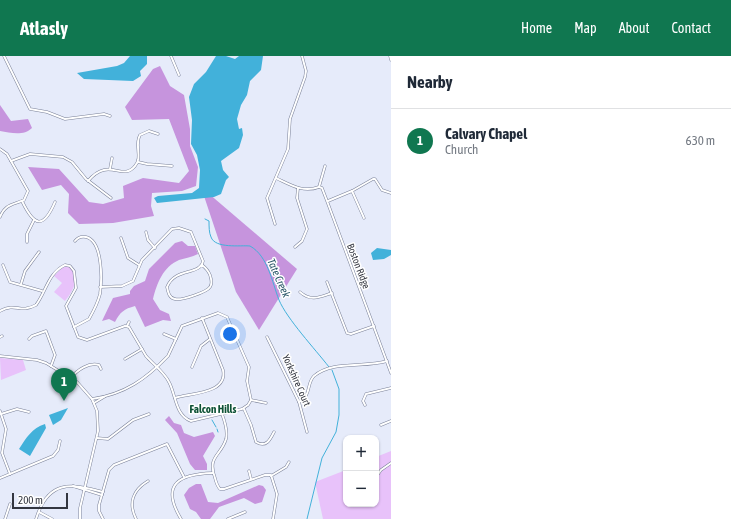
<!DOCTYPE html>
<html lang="en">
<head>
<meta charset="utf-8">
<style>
  :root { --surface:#fff; --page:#f2f2f3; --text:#1f2937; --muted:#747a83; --line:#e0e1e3; --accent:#107750 }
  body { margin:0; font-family:"Asap Condensed",sans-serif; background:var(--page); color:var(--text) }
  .controls { position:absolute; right:12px; bottom:12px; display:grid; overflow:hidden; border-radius:8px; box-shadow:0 1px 3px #0004 }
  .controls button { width:36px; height:36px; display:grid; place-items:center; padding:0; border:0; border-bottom:1px solid var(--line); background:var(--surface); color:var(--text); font:20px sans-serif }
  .scale { position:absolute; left:12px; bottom:10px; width:56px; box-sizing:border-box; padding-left:4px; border:2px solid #333640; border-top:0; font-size:11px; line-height:14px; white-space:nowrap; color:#333640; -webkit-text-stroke:3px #fff; paint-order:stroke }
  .you { position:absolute; left:230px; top:278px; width:14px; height:14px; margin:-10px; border:3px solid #fff; border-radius:50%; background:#1a73e8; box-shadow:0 0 0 6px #1a73e833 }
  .badge { display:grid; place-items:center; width:26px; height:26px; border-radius:50%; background:var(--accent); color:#fff; font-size:13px; font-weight:700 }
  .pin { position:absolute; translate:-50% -33px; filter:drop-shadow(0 1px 2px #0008) }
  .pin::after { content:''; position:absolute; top:21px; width:14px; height:12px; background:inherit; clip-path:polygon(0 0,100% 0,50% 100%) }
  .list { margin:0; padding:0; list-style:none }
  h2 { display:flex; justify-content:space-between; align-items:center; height:52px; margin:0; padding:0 16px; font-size:17px }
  h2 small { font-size:13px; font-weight:400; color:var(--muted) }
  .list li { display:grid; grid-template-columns:26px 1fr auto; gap:12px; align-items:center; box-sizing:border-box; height:64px; padding:0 16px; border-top:1px solid var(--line) }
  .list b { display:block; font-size:15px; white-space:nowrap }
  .list p { margin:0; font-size:13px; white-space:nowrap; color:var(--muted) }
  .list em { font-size:13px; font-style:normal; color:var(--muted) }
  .map { position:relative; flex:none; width:391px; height:463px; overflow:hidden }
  header { display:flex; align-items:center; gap:24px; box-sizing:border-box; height:56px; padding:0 20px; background:var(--accent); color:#fff }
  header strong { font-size:19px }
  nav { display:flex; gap:22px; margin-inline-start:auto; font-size:14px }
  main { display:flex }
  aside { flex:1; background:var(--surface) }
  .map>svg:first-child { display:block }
  .green { fill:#e8c2fa }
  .forest { fill:#c694dd }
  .water { fill:#42b1da }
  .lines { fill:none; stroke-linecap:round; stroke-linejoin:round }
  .stream { stroke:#42b1da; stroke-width:1 }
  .minor-casing { stroke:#7a8198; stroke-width:3 }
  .minor { stroke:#fff; stroke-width:2 }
  .labels { text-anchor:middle; stroke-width:3; stroke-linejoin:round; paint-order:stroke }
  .street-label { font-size:10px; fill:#333640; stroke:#fff }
  .water-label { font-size:11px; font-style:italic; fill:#285567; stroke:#fff }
  .neighbourhood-label { font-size:11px; font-weight:bold; fill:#0e5236; stroke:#fff }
</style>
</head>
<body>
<header>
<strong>Atlasly</strong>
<nav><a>Home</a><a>Map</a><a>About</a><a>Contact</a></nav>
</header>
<main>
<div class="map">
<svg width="391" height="463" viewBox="0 0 391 463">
  <rect width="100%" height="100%" fill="#e6ebfa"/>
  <g class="green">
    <path d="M 64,210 L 70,211 C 80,223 73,235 65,245 L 54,236 L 62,227 L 54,220 Z"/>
    <polygon points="0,302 23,304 26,314 1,324"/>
    <polygon points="391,395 391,463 323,463 315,426 346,414 346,448 376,448 376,401"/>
  </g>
  <g class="forest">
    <polygon points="160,10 170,30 184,39 190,73 190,90 198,111 196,130 182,135 152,137 151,150 154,160 113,167 79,168 68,157 69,138 61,129 42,134 28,111 59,113 89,146 103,148 124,142 123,130 143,122 179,127 189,115 169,63 132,64 125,51 153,13"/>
    <path d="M 0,49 L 11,65 L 28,63 L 32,72 C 24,80 11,77 0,75 Z"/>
    <polygon points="201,131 297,213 259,274 236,236"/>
    <path d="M 182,185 L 188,190 L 195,190 L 198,198 C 192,201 185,202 179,204 C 163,211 157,227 153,243 L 160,254 L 169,258 L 171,265 L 163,264 L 145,271 L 135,250 C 124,253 120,256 115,266 L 109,263 L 102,265 L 113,242 L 130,238 L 130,235 L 134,230 L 145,225 L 149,213 L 175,187 Z"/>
    <polygon points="169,360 174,367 181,369 184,377 194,381 213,376 215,380 203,400 207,408 207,414 195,414 190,408 177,377 165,364"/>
    <polygon points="196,428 201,428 208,446 218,447 259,429 263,430 266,434 262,446 255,448 244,442 219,451 210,463 201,463 196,456 190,453 184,439 189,432"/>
  </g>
  <g class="water">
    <polygon points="130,0 147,0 147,8 140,15 141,20 133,25 84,23 77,17 117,10 124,7"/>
    <polygon points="216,0 226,0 235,3 239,0 263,0 261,14 250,25 247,39 241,49 237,63 239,73 242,72 243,79 239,92 221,105 223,114 229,121 226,124 221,138 214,141 157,147 154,142 158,140 192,137 199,132 200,114 197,99 191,88 192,64 189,41 194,28 206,16"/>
    <polygon points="377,192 391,194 391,199 384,203 373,204 371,197"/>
    <polygon points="68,352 61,364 53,369 49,359"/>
    <path d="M 45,368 L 46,372 L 30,400 L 19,393 C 26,382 32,372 45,368 Z"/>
  </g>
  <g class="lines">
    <g class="stream">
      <path d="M 205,163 L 209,165 C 209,170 209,177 211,181 C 215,193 241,189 250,190 C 268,200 272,226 279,244 C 287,263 315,293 329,311"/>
      <polyline points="212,364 216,371"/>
      <polyline points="217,373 218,376"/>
      <polyline points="307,463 322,402 336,376 339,359 339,333 332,314"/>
    </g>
    <defs>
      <g id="minor">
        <polyline points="4,0 30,53 47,56 65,63 104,58 110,60"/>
        <polyline points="171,0 179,19"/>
        <polyline points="390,0 391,4"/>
        <path d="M 0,93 L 7,98 L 28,135 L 24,144 C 13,149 5,148 0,161"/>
        <polyline points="11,105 30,98 63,101 72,106 86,123 111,142"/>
        <polyline points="138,106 147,108 172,110"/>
        <polyline points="110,113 112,102"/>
        <path d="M 276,122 C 291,129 303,137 319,131"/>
        <path d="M 88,125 C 109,100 122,126 135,110 C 143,101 134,89 140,79 L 149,75 L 158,78"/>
        <polyline points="319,131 322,132 327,145 391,317"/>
        <polyline points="319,131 325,110"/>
        <polyline points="352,135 364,162"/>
        <path d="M 22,145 C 34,170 43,174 55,146"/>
        <polyline points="328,145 352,135 373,123 375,123 382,134 391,137"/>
        <polyline points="275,168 267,142 288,93 290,63 305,21 306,15 302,0"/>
        <polyline points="146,176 148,184 155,192"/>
        <polyline points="121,182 128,202 139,209"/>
        <polyline points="27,186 27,178 34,164"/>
        <polyline points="295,191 302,185 307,173 297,142 298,132"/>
        <polyline points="3,209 10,226 42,235"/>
        <polyline points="327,226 347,277 351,278 374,270"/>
        <polyline points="21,228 25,215 39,196"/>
        <path d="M 100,231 L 122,230 L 133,225 L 142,204 L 172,173 L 179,172 L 191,176 L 203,205 C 200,220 175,211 167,231 C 168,236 169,242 175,243 C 181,245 207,236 210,231 C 213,227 211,223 210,219 C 208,214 206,212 202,209"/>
        <path d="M 300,236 C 311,246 320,241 332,237"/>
        <path d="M 0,255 C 17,246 19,258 36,249 C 46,236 48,217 65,209 L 70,210 L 74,215 L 76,232 L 66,250 L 78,281 L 87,284 L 125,270 L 129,271 L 146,300 C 153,308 164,316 169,326 C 176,339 175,359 191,365 L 242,353 L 248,349 L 251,344 L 247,325 L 249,311 L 227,261 L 218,257 L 182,270 L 168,300 C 146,323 125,338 92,343"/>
        <polyline points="127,270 129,266"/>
        <path d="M 74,271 L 89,263 C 93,256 98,246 100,238 C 102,224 103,185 86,181 C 81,180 78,181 75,185"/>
        <polyline points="164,278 176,283"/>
        <polyline points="0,281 2,280"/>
        <polyline points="267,281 299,346 307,376"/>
        <polyline points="29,283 32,280 46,275 55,299 51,310"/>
        <polyline points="0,300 37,304 46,307 77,326 92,343 97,355 98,375 80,452 80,463"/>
        <polyline points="125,303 142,293"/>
        <polyline points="192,311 201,290 210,283"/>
        <path d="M 71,322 C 77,314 89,306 99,309 L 101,313"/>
        <path d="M 175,342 C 190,337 228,338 223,314 L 202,262"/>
        <polyline points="251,344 266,347"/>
        <path d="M 299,346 C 312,339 306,328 314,320 C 332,304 365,312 387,305"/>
        <polyline points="94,347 104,341"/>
        <polyline points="365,349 363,345 366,338 391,332"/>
        <path d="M 244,353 L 251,369 L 256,386 C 266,392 270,384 274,376"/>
        <polyline points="0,355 6,373 2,397 10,418"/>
        <polyline points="1,358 17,353 29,356"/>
        <path d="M 222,358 C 225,366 228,375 226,383 C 221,400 207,400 215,422 C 216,426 217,430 220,433 L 224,433 L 265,419 L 271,419 L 277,438 L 273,463"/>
        <polyline points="381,369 391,365"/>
        <polyline points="97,382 108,383 133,364 149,358"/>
        <polyline points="249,415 251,423"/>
        <polyline points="271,420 286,411 289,406"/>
        <polyline points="376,421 381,414 391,407"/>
        <polyline points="0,422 53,400 58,394 60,385"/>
        <polyline points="73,430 102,439"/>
        <polyline points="39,456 52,463"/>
        <polyline points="5,463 10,448"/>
        <path d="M 36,463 C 48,424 70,427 103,436"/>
        <polyline points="103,463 99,455 99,449 109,414 114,409 167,388 184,421"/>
        <path d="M 136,463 C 128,447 133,434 148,425"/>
        <path d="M 181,463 C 160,428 179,418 213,417"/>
        <polyline points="228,463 245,456"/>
      </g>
    </defs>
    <use href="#minor" class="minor-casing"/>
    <use href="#minor" class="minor"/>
  </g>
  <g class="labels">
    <g class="street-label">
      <text transform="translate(359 210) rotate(69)" y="4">Boston Ridge</text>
      <text transform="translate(297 324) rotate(66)" y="4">Yorkshire Court</text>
    </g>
    <g class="water-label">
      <text transform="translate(279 222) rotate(66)" y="4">Tate Creek</text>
    </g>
    <g class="neighbourhood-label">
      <text x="213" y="357">Falcon Hills</text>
    </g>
  </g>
</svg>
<div class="controls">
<button>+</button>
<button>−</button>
</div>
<div class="scale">200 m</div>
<div class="you"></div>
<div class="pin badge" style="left:64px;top:345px">1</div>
</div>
<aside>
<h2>Nearby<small></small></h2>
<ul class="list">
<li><span class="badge">1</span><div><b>Calvary Chapel</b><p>Church</p></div><em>630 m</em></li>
</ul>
</aside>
</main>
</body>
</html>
